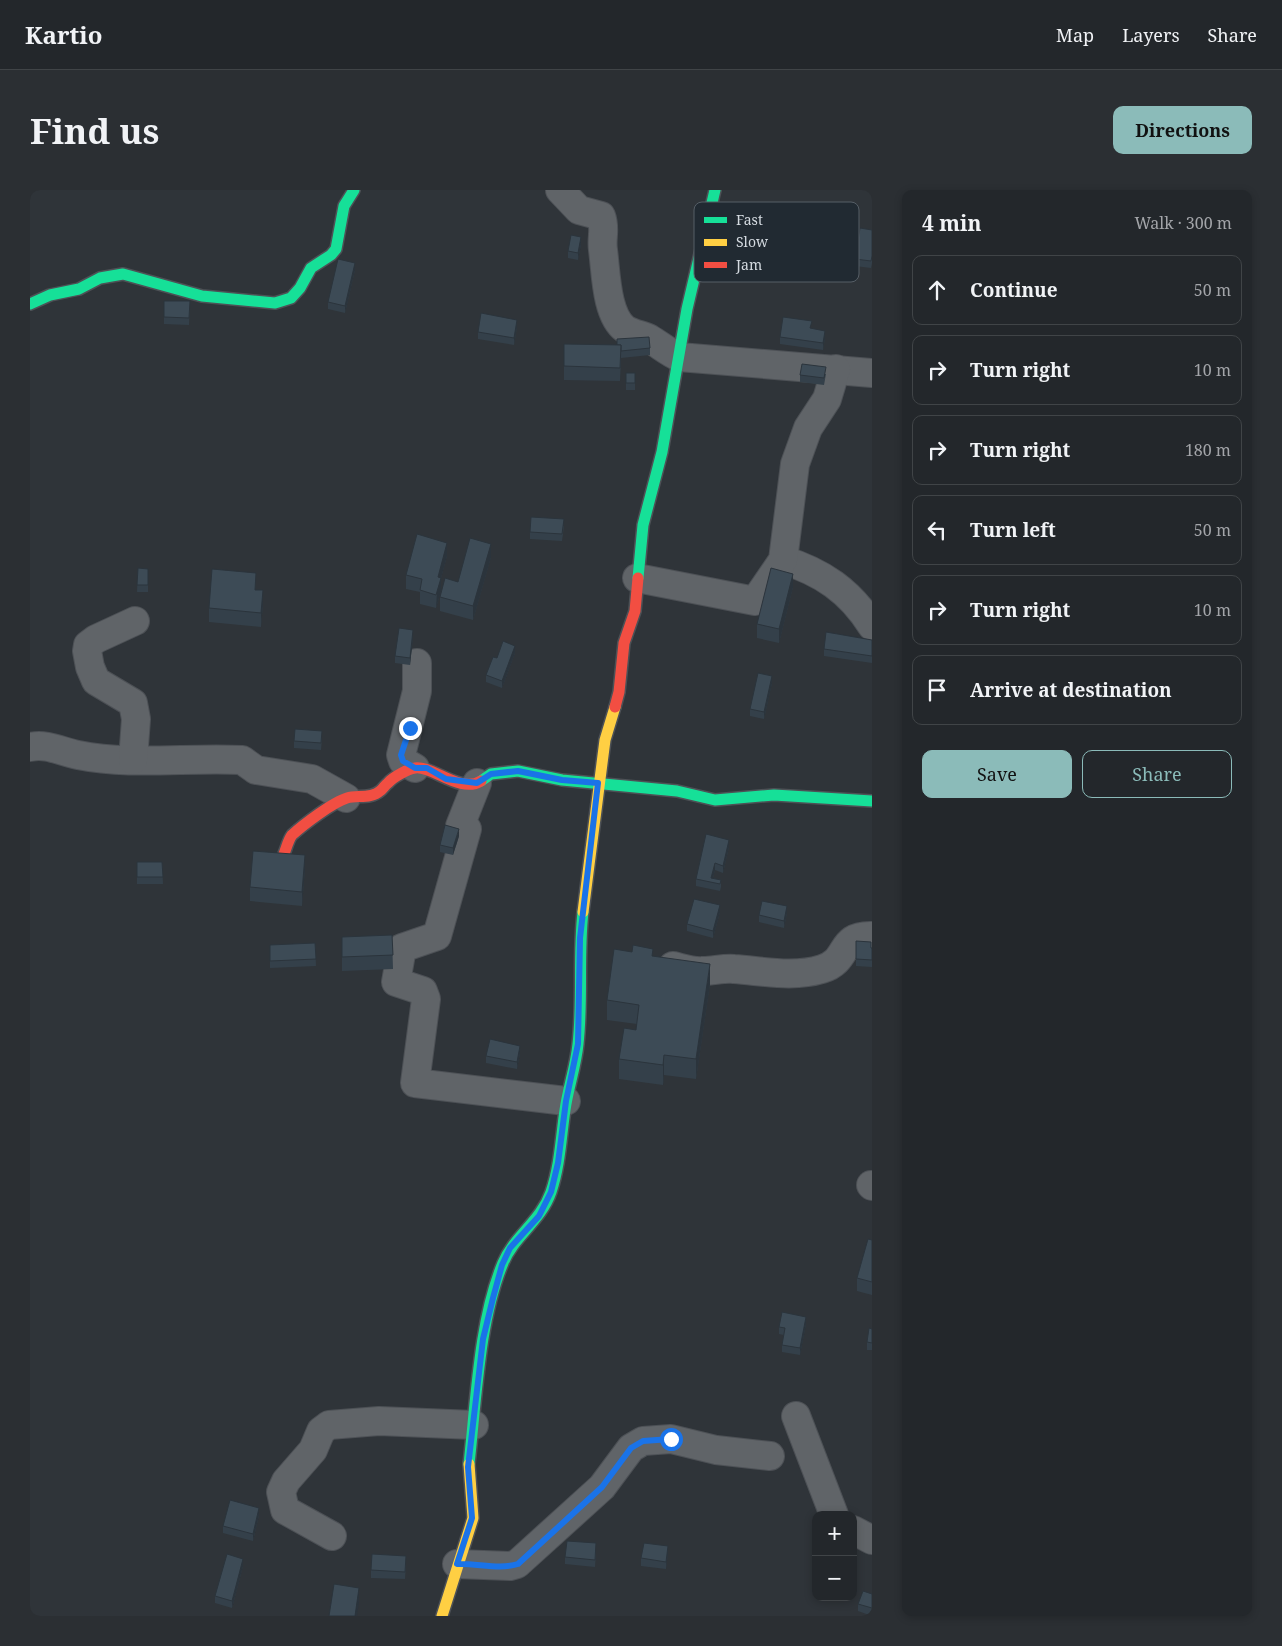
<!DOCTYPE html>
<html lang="en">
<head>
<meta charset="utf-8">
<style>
  :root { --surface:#23272b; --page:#2b2f33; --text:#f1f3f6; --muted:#a3a5a9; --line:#404447; --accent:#8bbbb9 }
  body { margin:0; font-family:"Noto Serif",serif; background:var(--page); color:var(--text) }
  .controls { position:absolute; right:15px; bottom:15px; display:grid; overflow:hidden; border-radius:10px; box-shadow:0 2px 8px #0003 }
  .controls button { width:45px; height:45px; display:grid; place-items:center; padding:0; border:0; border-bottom:1px solid var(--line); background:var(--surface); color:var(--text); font:25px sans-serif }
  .stop { position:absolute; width:15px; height:15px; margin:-11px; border:4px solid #1a73e8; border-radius:50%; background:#fff }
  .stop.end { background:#1a73e8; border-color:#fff; box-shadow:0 1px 5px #0008 }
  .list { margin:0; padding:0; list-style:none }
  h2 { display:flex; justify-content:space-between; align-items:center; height:65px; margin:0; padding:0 20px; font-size:21px }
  h2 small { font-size:16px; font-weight:400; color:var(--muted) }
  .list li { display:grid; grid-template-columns:32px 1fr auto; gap:15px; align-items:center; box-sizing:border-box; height:70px; margin:0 10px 10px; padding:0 10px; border:1px solid var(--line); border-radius:10px }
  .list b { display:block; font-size:19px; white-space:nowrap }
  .list em { font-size:16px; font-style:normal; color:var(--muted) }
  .actions { display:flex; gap:10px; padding:15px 20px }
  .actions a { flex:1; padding:11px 0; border:1px solid var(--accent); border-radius:10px; text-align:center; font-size:18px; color:var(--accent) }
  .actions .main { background:var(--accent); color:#111 }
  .icon { flex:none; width:28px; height:28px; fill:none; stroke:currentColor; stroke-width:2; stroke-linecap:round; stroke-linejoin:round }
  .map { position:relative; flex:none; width:842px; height:1426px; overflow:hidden; border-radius:10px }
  header { display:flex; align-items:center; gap:30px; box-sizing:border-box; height:70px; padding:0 25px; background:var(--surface); border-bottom:1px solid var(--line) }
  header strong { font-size:24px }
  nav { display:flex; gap:28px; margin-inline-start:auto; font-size:18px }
  .intro { display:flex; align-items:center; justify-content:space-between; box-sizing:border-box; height:120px; padding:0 30px }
  h1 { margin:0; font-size:35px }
  .button { padding:12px 22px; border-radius:10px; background:var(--accent); color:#111; font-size:18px; font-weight:700 }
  main { display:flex; gap:30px; padding:0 30px }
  aside { flex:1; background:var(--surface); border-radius:10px; box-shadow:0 2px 8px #0003 }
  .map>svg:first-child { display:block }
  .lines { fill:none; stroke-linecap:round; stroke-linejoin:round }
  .street-casing { stroke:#4d5156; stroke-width:30 }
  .fast-casing { stroke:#4d5156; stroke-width:14 }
  .slow-casing { stroke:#4d5156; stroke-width:14 }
  .jam-casing { stroke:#4d5156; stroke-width:14 }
  .street { stroke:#606468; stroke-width:28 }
  .fast { stroke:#16e098; stroke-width:11 }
  .slow { stroke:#ffcf43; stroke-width:11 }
  .jam { stroke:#f24e42; stroke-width:11 }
  .wall { fill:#34404a }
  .shaded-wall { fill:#2b343c }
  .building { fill:#3d4b56; stroke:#2b343c }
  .route { stroke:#1a73e8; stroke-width:6 }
  .key { fill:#212a32; stroke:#575f67; stroke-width:1 }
  .key-label { font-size:14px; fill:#d5dbe1 }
</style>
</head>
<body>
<header>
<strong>Kartio</strong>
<nav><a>Map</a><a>Layers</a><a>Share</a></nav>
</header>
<div class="intro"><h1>Find us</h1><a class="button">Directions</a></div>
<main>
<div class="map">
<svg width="842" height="1426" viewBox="0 0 842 1426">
  <rect width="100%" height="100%" fill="#2f3439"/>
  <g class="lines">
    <defs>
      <g id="street">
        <path d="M 530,0 L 549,20 L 571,26 C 576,39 571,47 573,60 C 576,82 576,125 595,139 C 603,144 612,145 620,149 C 630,155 638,162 649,167 L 842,183"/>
        <path d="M 753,370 C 792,382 820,401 842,436"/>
        <polyline points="607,388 725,411 753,370 765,274 778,238 797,209 806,179"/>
        <path d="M 0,557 C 17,553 32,562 48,565 C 102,576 158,567 212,570 L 226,580 L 282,589 L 316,608"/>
        <polyline points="103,570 106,529 103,513 66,491 60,477 57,461 58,455 66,449 105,431"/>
        <polyline points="385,578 373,571 371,565 387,501 387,473"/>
        <polyline points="447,593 430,636 437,639 407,746 372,758 366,792 393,801 396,809 385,893 536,911"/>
        <path d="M 643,776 C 652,778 663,782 673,781 C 683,781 694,778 704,779 C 733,781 763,788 792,779 C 821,770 807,745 842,746"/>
        <polyline points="841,995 842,996"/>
        <polyline points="766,1226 804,1325"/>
        <polyline points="823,1340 842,1350"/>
        <polyline points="302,1346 255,1320 251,1302 256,1291 283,1260 291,1241 299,1235 349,1231 444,1235"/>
        <polyline points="427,1374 480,1376 487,1374 572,1297 601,1258 613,1251 641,1249 686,1260 740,1266"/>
      </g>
      <g id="fast">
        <polyline points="0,114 20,105 49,99 70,88 93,84 172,106 245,113 261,108 270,98 281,78 301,65 306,59 314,16 324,0"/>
        <polyline points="608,388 613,335 632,262 657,119 685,0"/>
        <polyline points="451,591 461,584 488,581 532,590 647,601 685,610 744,605 842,611"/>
        <path d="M 439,1274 C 446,1212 449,1130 473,1073 C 484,1046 511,1031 521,1002 C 530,976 531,947 535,920 C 538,898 546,876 548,854 C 553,810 548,766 553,722"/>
      </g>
      <g id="slow">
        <polyline points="553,722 575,550 585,517"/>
        <polyline points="412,1426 443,1328 439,1274"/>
      </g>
      <g id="jam">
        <polyline points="585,517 589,502 594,453 605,421 608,388"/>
        <path d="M 253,666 C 256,660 258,650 262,645 C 273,635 303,612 317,608 C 327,605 341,609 350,601 C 353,599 355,595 358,593 C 363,587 378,579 385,578 C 402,575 430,604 451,591"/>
      </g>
    </defs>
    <use href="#street" class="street-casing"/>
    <use href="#fast" class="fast-casing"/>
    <use href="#slow" class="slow-casing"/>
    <use href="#jam" class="jam-casing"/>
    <use href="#street" class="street"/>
    <use href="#fast" class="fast"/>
    <use href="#slow" class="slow"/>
    <use href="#jam" class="jam"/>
  </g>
  <g class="wall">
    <polygon points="842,40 842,73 841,78 825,76 825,69"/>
    <polygon points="551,54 548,70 538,68 538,61"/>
    <polygon points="325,80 315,123 298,119 298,112"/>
    <polygon points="134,111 160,111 159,135 134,134"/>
    <polygon points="487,137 484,155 448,149 448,142"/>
    <polygon points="782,139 795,148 793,160 750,154 750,147"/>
    <polygon points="587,149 620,158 620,165 591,168 590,191 534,190 534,154 587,155"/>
    <rect x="596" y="183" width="9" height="17"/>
    <polygon points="796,184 794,195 770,192 770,185"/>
    <polygon points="534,336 532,351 500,349 500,342"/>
    <polygon points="417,366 411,388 411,401 406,418 390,414 390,402 376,399 376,385"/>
    <polygon points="461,367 443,430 410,421 410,407 428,392"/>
    <polygon points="108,378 118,379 118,402 107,402"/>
    <polygon points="763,397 749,453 727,448 727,434"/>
    <polygon points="226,400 233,414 231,437 179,432 179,418"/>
    <polygon points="383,447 380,475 365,473 365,466"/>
    <polygon points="842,450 842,473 794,466 794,459"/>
    <polygon points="485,463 472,498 456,492 456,485 467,468"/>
    <polygon points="742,493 734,529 720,526 720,519"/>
    <polygon points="292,548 291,560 264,558 264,551"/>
    <polygon points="429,646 423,665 410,662 410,655"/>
    <polygon points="699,657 693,683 685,680 683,688 691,690 691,697 690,701 666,696 666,689"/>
    <polygon points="107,672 132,672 133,694 107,694"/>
    <polygon points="275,679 272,716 220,711 220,697"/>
    <polygon points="690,722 683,748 657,741 657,734"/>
    <polygon points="757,723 754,738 729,732 729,725"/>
    <polygon points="362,745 363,779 312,781 312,747"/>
    <polygon points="826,751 842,758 842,777 826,776"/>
    <polygon points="285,753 286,776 240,778 240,755"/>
    <polygon points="602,762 623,766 680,794 666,889 634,885 633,895 589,889 589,869 606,840 607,834 577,830 577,810"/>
    <polygon points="490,863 487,879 456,873 456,866"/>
    <polygon points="842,1050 842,1105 827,1101 827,1088"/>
    <polygon points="776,1134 770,1165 752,1162 752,1155 754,1145 749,1144 749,1137"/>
    <polygon points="842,1139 842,1160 837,1160 837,1152"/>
    <polygon points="229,1325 223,1351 193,1343 193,1336"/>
    <polygon points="566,1361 565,1377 535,1374 535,1367"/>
    <polygon points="638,1363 636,1379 611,1376 611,1368"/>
    <polygon points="376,1373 375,1389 341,1388 341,1380"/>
    <polygon points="213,1376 202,1418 185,1413 185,1406"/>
    <polygon points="842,1404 842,1426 828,1421 828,1414"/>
  </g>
  <g class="shaded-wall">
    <polygon points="551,47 551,54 548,70 548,63"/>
    <polygon points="325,73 325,80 315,123 315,116"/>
    <polygon points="487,130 487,137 484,155 484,148"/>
    <polygon points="795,141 795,148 793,160 793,153"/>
    <polygon points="417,353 417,366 411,388 411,401 406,418 408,387"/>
    <polygon points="461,354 461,367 443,430 443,416"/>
    <polygon points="763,384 763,397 749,453 749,439"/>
    <polygon points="233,400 233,414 231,437 231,423"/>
    <polygon points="383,440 383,447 380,475 380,468"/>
    <polygon points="485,456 485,463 472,498 472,491"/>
    <polygon points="742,486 742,493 734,529 734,522"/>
    <polygon points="429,639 429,646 423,665 423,658"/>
    <polygon points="699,650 699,657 693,683 693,676"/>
    <polygon points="275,665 275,679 272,716 272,702"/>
    <polygon points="685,673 685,680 682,692 681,688"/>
    <polygon points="690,715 690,722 683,748 683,741"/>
    <polygon points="757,716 757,723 754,738 754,731"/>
    <polygon points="680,774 680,794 666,889 666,869"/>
    <polygon points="490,856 490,863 487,879 487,872"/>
    <polygon points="634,865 634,885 633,895 633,875"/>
    <polygon points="776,1127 776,1134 770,1165 770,1158"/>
    <polygon points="229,1318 229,1325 223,1351 223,1344"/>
    <polygon points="638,1356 638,1363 636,1379 636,1372"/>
    <polygon points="213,1369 213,1376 202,1418 202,1411"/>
    <polygon points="329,1398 329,1412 327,1426 325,1426"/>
  </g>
  <g class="building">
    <polygon points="830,38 842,40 842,66 841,71 825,69"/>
    <polygon points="541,45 551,47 548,63 538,61"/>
    <polygon points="308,69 325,73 315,116 298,112"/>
    <polygon points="134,111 160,111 159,128 134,127"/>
    <polygon points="451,123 487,130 484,148 448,142"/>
    <polygon points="753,127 782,131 780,138 795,141 793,153 750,147"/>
    <polygon points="619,147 620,158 591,161 591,155 587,155 587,149"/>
    <polygon points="534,154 591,155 590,178 534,176"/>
    <polygon points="772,174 796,177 794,188 770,185"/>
    <rect x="596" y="183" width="9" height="10"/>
    <polygon points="501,327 534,329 532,344 500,342"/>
    <polygon points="387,344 417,353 408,387 411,388 406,405 390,400 392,389 376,385"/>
    <polygon points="440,348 461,354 443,416 410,407 415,388 428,392"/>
    <polygon points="108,378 118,379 118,395 107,395"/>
    <polygon points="741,378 763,384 749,439 727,434"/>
    <polygon points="182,379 226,383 225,400 233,400 231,423 179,418"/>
    <polygon points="369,438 383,440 380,468 365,466"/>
    <polygon points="796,442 842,450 842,466 794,459"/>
    <polygon points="473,451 485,456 472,491 456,485 463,467 467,468"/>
    <polygon points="728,483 742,486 734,522 720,519"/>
    <polygon points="265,539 292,541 291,553 264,551"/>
    <polygon points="415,635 429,639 423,658 410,655"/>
    <polygon points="676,644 699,650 693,676 685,673 681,688 691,690 690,694 666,689"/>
    <polygon points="223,661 275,665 272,702 220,697"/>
    <polygon points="107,672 132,672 133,687 107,687"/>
    <polygon points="664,709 690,715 683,741 657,734"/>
    <polygon points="732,711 757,716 754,731 729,725"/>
    <polygon points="362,745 363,765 312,767 312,747"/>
    <polygon points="826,751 841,752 841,758 842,758 842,770 826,769"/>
    <polygon points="285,753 286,769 240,771 240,755"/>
    <polygon points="603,755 623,759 622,766 680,774 666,869 634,865 633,875 589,869 594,838 606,840 609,815 577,810 584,759 602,762"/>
    <polygon points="460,849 490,856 487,872 456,866"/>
    <polygon points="838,1049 842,1050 842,1092 827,1088"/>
    <polygon points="752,1122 776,1127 770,1158 752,1155 755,1138 749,1137"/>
    <polygon points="839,1138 842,1139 842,1153 837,1152"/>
    <polygon points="200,1310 229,1318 223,1344 193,1336"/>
    <polygon points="537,1351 566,1353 565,1370 535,1367"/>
    <polygon points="614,1353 638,1356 636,1372 611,1368"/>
    <polygon points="197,1364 213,1369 202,1411 185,1406"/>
    <polygon points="342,1364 376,1366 375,1382 341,1380"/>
    <polygon points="304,1394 329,1398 325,1426 299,1426"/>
    <polygon points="833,1401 842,1404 842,1418 828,1414"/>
  </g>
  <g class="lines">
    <path class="route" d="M 380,538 L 371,565 L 373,571 L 385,578 L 397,578 L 416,589 L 447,593 L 461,584 L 488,581 L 532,590 L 568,593 L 550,748 L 548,854 L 536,911 L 528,973 L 521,1002 L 509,1026 L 480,1058 L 472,1075 L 463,1108 L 453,1149 L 438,1277 L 442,1328 L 427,1374 C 447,1373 469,1380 488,1374 L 572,1297 L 601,1258 L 613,1251 L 641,1249"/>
  </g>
  <rect x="664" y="12" width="165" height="80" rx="8" class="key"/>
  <rect x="674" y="27" width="23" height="6" fill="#16e098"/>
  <rect x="674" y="49" width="23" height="7" fill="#ffcf43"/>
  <rect x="674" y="72" width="23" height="6" fill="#f24e42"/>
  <g class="key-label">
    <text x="706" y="35">Fast</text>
    <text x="706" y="57">Slow</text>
    <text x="706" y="80">Jam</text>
  </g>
</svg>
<div class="controls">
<button>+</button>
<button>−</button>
</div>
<div class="stop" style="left:641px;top:1249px"></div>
<div class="stop end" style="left:380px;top:538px"></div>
</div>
<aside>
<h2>4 min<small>Walk · 300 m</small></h2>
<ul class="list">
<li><svg class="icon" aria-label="ahead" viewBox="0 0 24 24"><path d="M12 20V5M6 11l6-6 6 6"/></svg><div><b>Continue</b></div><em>50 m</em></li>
<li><svg class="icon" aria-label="right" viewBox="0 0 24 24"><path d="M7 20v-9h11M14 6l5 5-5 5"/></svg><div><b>Turn right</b></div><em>10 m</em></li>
<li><svg class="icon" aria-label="right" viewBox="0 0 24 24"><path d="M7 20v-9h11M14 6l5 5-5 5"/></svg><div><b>Turn right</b></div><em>180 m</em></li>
<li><svg class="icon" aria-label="left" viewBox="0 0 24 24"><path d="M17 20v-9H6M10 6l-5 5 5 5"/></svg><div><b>Turn left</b></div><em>50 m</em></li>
<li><svg class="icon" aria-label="right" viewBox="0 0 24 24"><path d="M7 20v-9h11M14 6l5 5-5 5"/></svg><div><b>Turn right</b></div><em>10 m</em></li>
<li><svg class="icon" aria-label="arrive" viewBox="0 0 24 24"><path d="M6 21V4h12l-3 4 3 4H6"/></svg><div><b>Arrive at destination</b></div></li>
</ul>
<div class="actions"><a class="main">Save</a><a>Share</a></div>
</aside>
</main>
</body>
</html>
